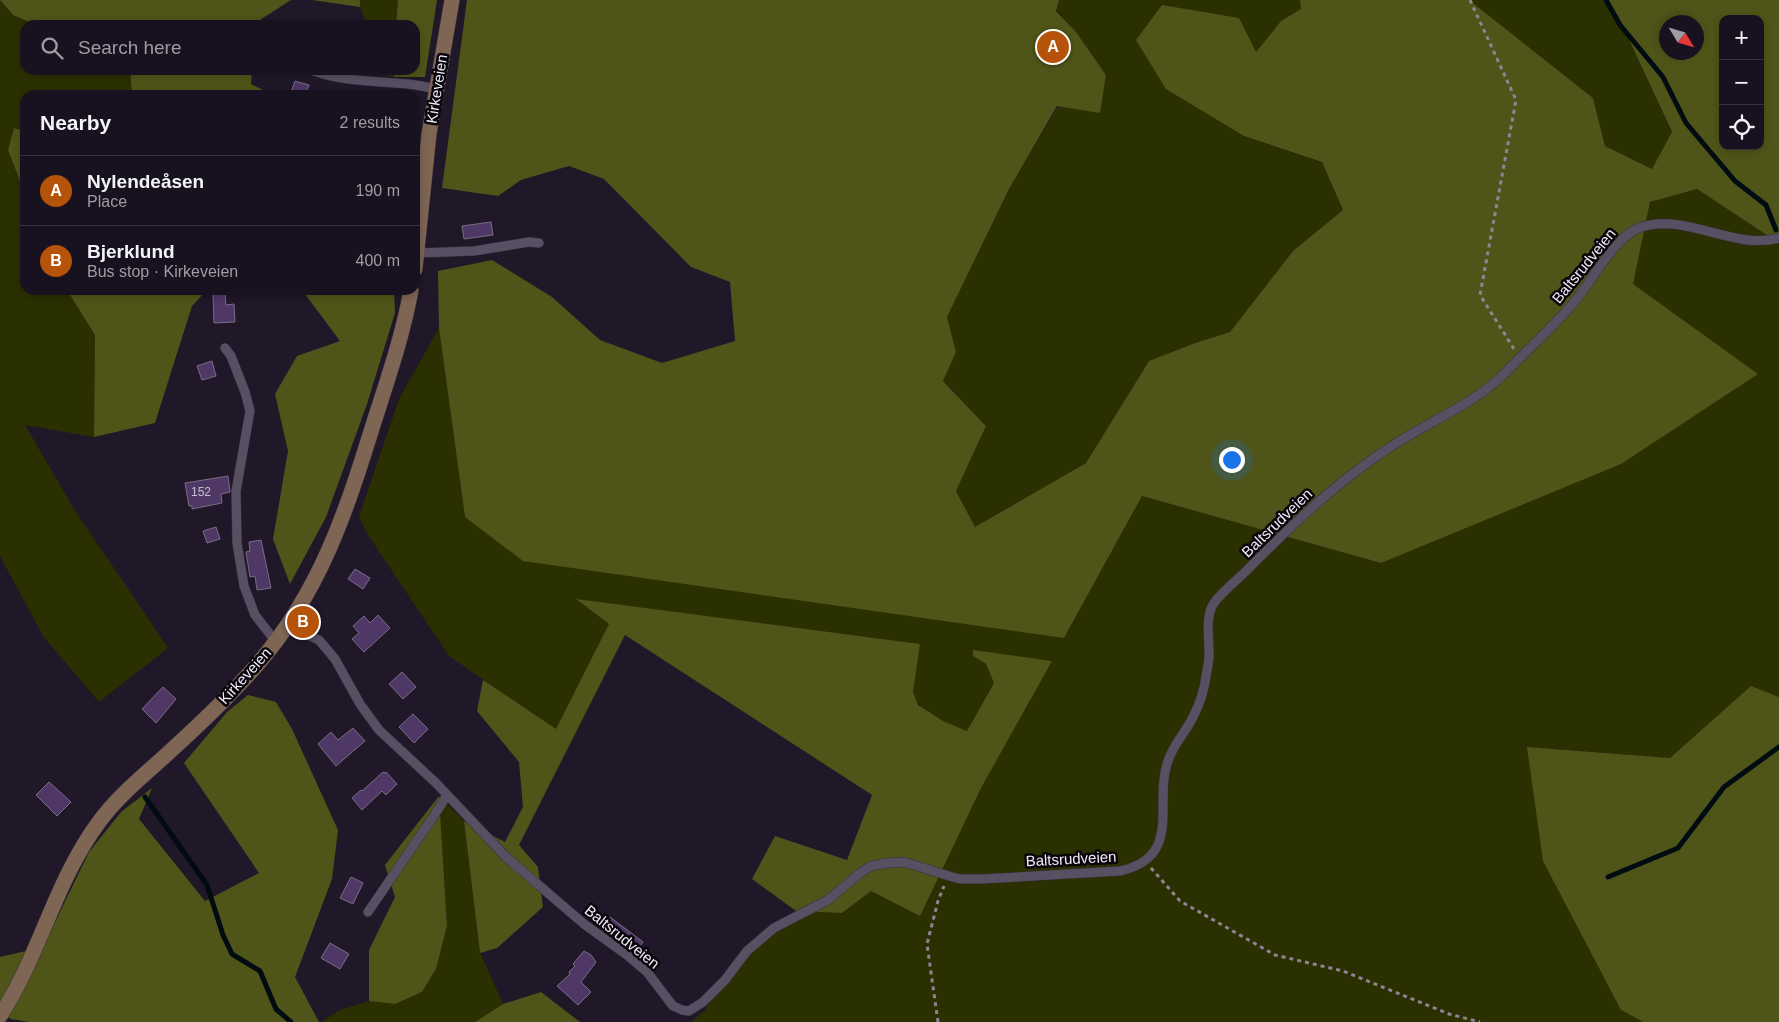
<!DOCTYPE html>
<html lang="en">
<head>
<meta charset="utf-8">
<style>
  :root { --surface:#18111f; --page:#211a28; --text:#f1f3f6; --muted:#9f9da4; --line:#36313d; --accent:#b45309 }
  body { margin:0; font-family:Helvetica,sans-serif; background:var(--page); color:var(--text) }
  .controls { position:absolute; right:15px; top:15px; display:grid; overflow:hidden; border-radius:10px; box-shadow:0 2px 8px #0003 }
  .controls button { width:45px; height:45px; display:grid; place-items:center; padding:0; border:0; border-bottom:1px solid var(--line); background:var(--surface); color:var(--text); font:25px sans-serif }
  .compass { position:absolute; left:1659px; top:15px; width:45px; height:45px; border-radius:50%; background:var(--surface); box-shadow:0 2px 8px #0003; rotate:128deg }
  .you { position:absolute; left:1231px; top:459px; width:18px; height:18px; margin:-12px; border:4px solid #fff; border-radius:50%; background:#1a73e8; box-shadow:0 0 0 8px #1a73e833 }
  .badge { display:grid; place-items:center; width:32px; height:32px; border-radius:50%; background:var(--accent); color:#fff; font-size:16px; font-weight:700 }
  .pin { position:absolute; translate:-50% -50%; border:2px solid #fff; box-shadow:0 1px 5px #0006 }
  .list { margin:0; padding:0; list-style:none }
  h2 { display:flex; justify-content:space-between; align-items:center; height:65px; margin:0; padding:0 20px; font-size:21px }
  h2 small { font-size:16px; font-weight:400; color:var(--muted) }
  .list li { display:grid; grid-template-columns:32px 1fr auto; gap:15px; align-items:center; box-sizing:border-box; height:70px; padding:0 20px; border-top:1px solid var(--line) }
  .list b { display:block; font-size:19px; white-space:nowrap }
  .list p { margin:0; font-size:16px; white-space:nowrap; color:var(--muted) }
  .list em { font-size:16px; font-style:normal; color:var(--muted) }
  .icon { flex:none; width:28px; height:28px; fill:none; stroke:currentColor; stroke-width:2; stroke-linecap:round; stroke-linejoin:round }
  .map { position:relative; flex:none; width:1779px; height:1022px; overflow:hidden }
  .search { position:absolute; background:var(--surface); box-shadow:0 2px 8px #0003; left:20px; top:20px; width:400px; height:55px; display:flex; align-items:center; gap:12px; box-sizing:border-box; padding:0 18px; border-radius:15px; color:var(--muted); font-size:19px }
  .panel { position:absolute; background:var(--surface); box-shadow:0 2px 8px #0003; left:20px; top:90px; width:400px; height:205px; border-radius:15px }
  .map>svg:first-child { display:block }
  .green { fill:#2b3000 }
  .forest { fill:#4f5518; fill-rule:evenodd }
  .lines { fill:none; stroke-linecap:round; stroke-linejoin:round }
  .stream { stroke:#000b12; stroke-width:5 }
  .building { fill:#4f3766; stroke:#786e84 }
  .lane-casing { stroke:#37313f; stroke-width:10 }
  .secondary-casing { stroke:#37313f; stroke-width:16 }
  .path { stroke:#8c8594; stroke-width:3; stroke-dasharray:4 4; stroke-linecap:butt }
  .lane { stroke:#594f63; stroke-width:9 }
  .secondary { stroke:#7e6554; stroke-width:15 }
  .labels { text-anchor:middle; stroke-width:5; stroke-linejoin:round; paint-order:stroke }
  .number-label { font-size:12px; fill:#c8bed3 }
  .street-label { font-size:15px; fill:#f0ebf7; stroke:#08050b }
</style>
</head>
<body>
<div class="map">
<svg width="1779" height="1022" viewBox="0 0 1779 1022">
  <rect width="100%" height="100%" fill="#201729"/>
  <g class="green">
    <polygon points="360,0 398,0 396,25 367,25 360,7"/>
    <polygon points="1059,0 1300,0 1302,9 1281,21 1256,52 1244,136 1322,162 1343,210 1293,251 1230,332 1195,343 1149,361 1086,463 975,527 956,491 986,426 943,380 956,352 947,317 1009,189 1058,106 1100,112 1106,75 1076,32 1056,10"/>
    <polygon points="1469,0 1605,0 1618,16 1672,133 1652,169 1605,146 1593,98"/>
    <polygon points="0,1 13,15 36,25 25,25 25,70 130,70 132,95 25,95 25,131 14,128 8,150 25,194 25,290 67,290 95,335 94,437 25,425 74,509 168,648 99,702 43,636 0,556"/>
    <polygon points="370,70 394,70 394,77 370,73"/>
    <path d="M 1697,189 L 1779,243 L 1779,697 L 1751,687 L 1670,758 L 1528,747 L 1621,1010 L 1643,1022 L 691,1022 L 705,1010 L 716,987 L 733,964 L 765,929 L 796,911 L 842,913 L 871,891 L 919,915 L 981,788 L 1051,661 L 973,656 L 986,664 L 994,683 L 967,731 C 950,724 914,712 913,691 C 913,676 918,659 920,644 L 577,600 L 609,624 L 556,730 L 449,656 L 368,535 L 359,517 L 399,399 L 439,328 L 465,517 L 1064,638 L 1142,496 L 1381,563 L 1758,374 L 1632,284 L 1650,202 Z"/>
    <polygon points="439,796 464,821 480,952 503,1004 475,1022 321,1022 340,1010 369,1001 395,1004 422,992 436,969 447,926"/>
  </g>
  <g class="forest">
    <polygon points="0,0 291,0 252,25 36,25 13,15"/>
    <polygon points="312,0 360,0 360,7"/>
    <polygon points="398,0 437,0 425,77 394,77 394,70 415,70 415,25 396,25"/>
    <path d="M 467,0 L 1059,0 L 1056,11 L 1076,32 L 1106,75 L 1100,113 L 1057,106 L 1009,189 L 947,317 L 956,352 L 943,381 L 986,426 L 956,491 L 975,527 L 1086,463 L 1149,361 L 1195,343 L 1230,332 L 1293,251 L 1343,210 L 1322,162 L 1244,136 L 1166,89 L 1136,40 L 1162,5 L 1239,18 L 1256,52 L 1281,21 L 1301,9 L 1300,0 L 1469,0 L 1593,98 L 1605,146 L 1652,169 L 1672,132 L 1618,16 L 1605,0 L 1779,0 L 1779,243 L 1697,189 L 1650,202 L 1633,284 L 1758,374 L 1621,464 L 1381,563 L 1142,496 L 1064,638 L 523,561 L 465,517 L 439,328 L 438,271 L 492,260 L 552,297 L 600,340 L 662,363 L 735,341 L 730,282 L 691,267 L 604,179 L 569,166 L 521,180 L 498,196 L 442,188 ZM 1723,19 L 1760,19 L 1760,146 L 1723,146 ZM 1666,22 L 1696,22 L 1696,52 L 1666,52 Z"/>
    <polygon points="130,70 252,70 251,84 273,95 132,95"/>
    <polygon points="14,128 25,131 25,194 8,150"/>
    <polygon points="67,290 207,290 192,306 155,423 94,437 95,335"/>
    <polygon points="302,290 394,290 395,313 367,404 326,517 290,584 273,539 288,451 275,394 297,356 340,341"/>
    <polygon points="576,599 920,644 913,692 918,705 943,721 967,731 994,683 986,664 973,656 973,650 1052,661 981,788 920,916 871,891 842,913 796,911 752,879 775,836 847,860 872,795 625,635 519,845 538,867 543,907 497,948 480,953 464,821 505,842 523,807 519,762 477,711 483,680 556,729 609,624"/>
    <polygon points="1751,686 1779,697 1779,1022 1643,1022 1621,1010 1543,861 1527,747 1670,758"/>
    <polygon points="248,695 276,702 292,729 338,830 332,879 295,977 319,1022 29,1022 11,1019 0,1014 0,957 43,947 89,852 121,812 152,788 139,819 205,901 259,873 184,763 227,712"/>
    <polygon points="439,796 447,926 436,969 422,992 395,1004 369,1001 369,950 395,897 385,865"/>
    <polygon points="541,992 580,1022 475,1022 503,1004"/>
  </g>
  <g class="lines">
    <g class="stream">
      <polyline points="1606,0 1620,25 1663,77 1686,123 1735,181 1766,205 1776,230"/>
      <polyline points="145,797 207,885 223,935 232,954 260,971 276,1009 291,1022"/>
      <polyline points="1608,877 1678,848 1724,787 1779,747"/>
    </g>
  </g>
  <g class="building">
    <polygon points="295,81 309,85 305,95 290,95"/>
    <polygon points="491,222 493,235 464,239 462,226"/>
    <polygon points="213,294 225,294 226,305 234,304 235,322 214,323"/>
    <polygon points="212,361 216,376 202,380 197,366"/>
    <polygon points="228,476 230,492 221,494 222,503 192,509 192,506 189,506 185,483"/>
    <polygon points="216,527 220,539 207,543 203,531"/>
    <polygon points="261,540 271,588 257,590 255,576 250,577 246,552 250,551 249,542"/>
    <polygon points="355,569 370,578 363,589 348,579"/>
    <polygon points="378,615 390,628 364,652 352,639 359,633 353,626 364,616 370,623"/>
    <polygon points="402,672 416,687 403,699 389,684"/>
    <polygon points="163,687 176,699 156,723 142,709"/>
    <polygon points="413,714 428,729 414,743 399,727"/>
    <polygon points="353,728 365,741 336,766 318,744 331,732 338,740"/>
    <polygon points="383,772 384,773 386,772 397,784 386,795 382,791 362,810 352,798 361,790 362,791"/>
    <polygon points="49,782 71,802 57,816 36,795"/>
    <polygon points="351,877 363,883 353,904 340,898"/>
    <polygon points="610,917 643,942 636,952 601,929"/>
    <polygon points="330,943 349,954 340,969 321,958"/>
    <polygon points="584,951 591,955 596,962 581,982 591,992 578,1005 557,986 570,974 569,972 575,966 573,964"/>
  </g>
  <g class="lines">
    <defs>
      <g id="lane">
        <path d="M 314,71 C 344,82 377,81 408,84 C 418,85 427,87 436,89"/>
        <polyline points="417,253 474,251 529,242 539,243"/>
        <polyline points="225,348 231,356 245,392 250,411 236,491 237,543 244,586 255,615 276,642"/>
        <path d="M 288,626 L 319,640 L 335,659 L 360,704 L 379,730 L 436,783 L 506,857 L 584,924 L 627,955 L 647,972 L 673,1006 L 682,1010 L 689,1011 L 703,1002 L 725,980 L 747,951 L 774,928 L 828,900 L 860,873 L 871,866 L 887,863 L 904,862 L 949,876 L 960,879 L 982,879 L 1120,871 C 1184,857 1153,802 1168,761 C 1172,748 1181,737 1188,726 C 1196,713 1202,698 1205,683 C 1206,675 1208,667 1209,658 C 1210,641 1204,618 1214,603 C 1223,590 1239,579 1250,567 C 1296,521 1342,477 1398,442 C 1433,420 1475,403 1505,373 C 1528,349 1554,326 1576,300 C 1592,280 1615,237 1639,228 C 1683,211 1734,251 1779,238"/>
        <polyline points="368,912 435,814 447,795"/>
      </g>
      <g id="secondary">
        <polyline points="415,269 429,134 452,0"/>
        <path d="M 0,1016 C 40,955 55,881 99,822 C 117,797 142,777 165,756 C 197,727 228,698 256,666 C 320,593 346,512 374,422 C 388,378 403,335 411,290"/>
      </g>
    </defs>
    <use href="#lane" class="lane-casing"/>
    <use href="#secondary" class="secondary-casing"/>
    <g class="path">
      <polyline points="1470,0 1516,100 1480,295 1514,349"/>
      <polyline points="1151,868 1180,901 1275,955 1343,971 1449,1014 1480,1022"/>
      <polyline points="938,1022 927,944 938,901 944,886"/>
    </g>
    <use href="#lane" class="lane"/>
    <use href="#secondary" class="secondary"/>
  </g>
  <g class="labels">
    <g class="number-label">
      <text x="201" y="496">152</text>
    </g>
    <g class="street-label">
      <text transform="translate(437 89) rotate(-81)" y="5">Kirkeveien</text>
      <text transform="translate(1584 266) rotate(-51)" y="5">Baltsrudveien</text>
      <text transform="translate(1277 523) rotate(-44)" y="5">Baltsrudveien</text>
      <text transform="translate(245 676) rotate(-48)" y="5">Kirkeveien</text>
      <text transform="translate(1071 859) rotate(-3)" y="5">Baltsrudveien</text>
      <text transform="translate(622 937) rotate(39)" y="5">Baltsrudveien</text>
    </g>
  </g>
</svg>
<div class="controls">
<button>+</button>
<button>−</button>
<button><svg class="icon" aria-label="locate" viewBox="0 0 24 24"><circle cx="12" cy="12" r="6"/><path d="M12 2v4M12 18v4M2 12h4M18 12h4"/></svg></button>
</div>
<svg class="compass" viewBox="-18 -18 36 36"><path d="M0-13l5 13h-10z" fill="#e53935"/><path d="M0 13l5-13h-10z" fill="#9f9da4"/></svg>
<div class="you"></div>
<div class="pin badge" style="left:1053px;top:47px">A</div>
<div class="pin badge" style="left:303px;top:622px">B</div>
<div class="search"><svg class="icon" aria-label="search" viewBox="0 0 24 24"><circle cx="10" cy="10" r="6"/><path d="M15 15l6 6"/></svg>Search here</div>
<section class="panel">
<h2>Nearby<small>2 results</small></h2>
<ul class="list">
<li><span class="badge">A</span><div><b>Nylendeåsen</b><p>Place</p></div><em>190 m</em></li>
<li><span class="badge">B</span><div><b>Bjerklund</b><p>Bus stop · Kirkeveien</p></div><em>400 m</em></li>
</ul>
</section>
</div>
</body>
</html>
